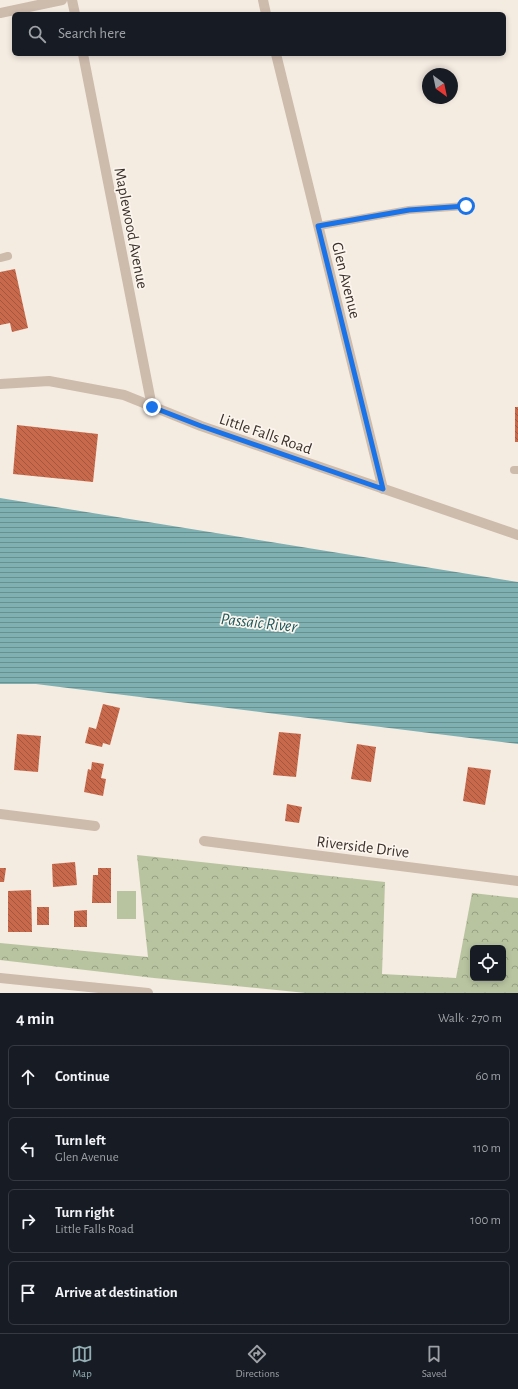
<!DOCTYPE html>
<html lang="en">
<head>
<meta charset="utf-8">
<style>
  :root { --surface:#171b24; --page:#20242c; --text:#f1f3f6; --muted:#9ea1a6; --line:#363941; --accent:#92aeb2 }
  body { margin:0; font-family:"Alegreya Sans",sans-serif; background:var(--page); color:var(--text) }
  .controls { position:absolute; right:12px; bottom:12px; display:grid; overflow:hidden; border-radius:6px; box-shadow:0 2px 6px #0003 }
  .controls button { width:36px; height:36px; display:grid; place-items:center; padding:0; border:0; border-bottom:1px solid var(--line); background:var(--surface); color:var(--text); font:20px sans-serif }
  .compass { position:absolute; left:422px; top:68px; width:36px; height:36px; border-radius:50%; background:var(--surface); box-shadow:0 2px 6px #0003; rotate:147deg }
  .stop { position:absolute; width:12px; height:12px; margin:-9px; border:3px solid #1a73e8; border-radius:50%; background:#fff }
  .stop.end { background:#1a73e8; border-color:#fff; box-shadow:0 1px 4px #0008 }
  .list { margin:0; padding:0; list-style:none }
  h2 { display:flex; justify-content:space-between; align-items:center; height:52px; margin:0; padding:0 16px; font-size:17px }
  h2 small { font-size:13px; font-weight:400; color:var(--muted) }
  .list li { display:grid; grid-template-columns:26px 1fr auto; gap:12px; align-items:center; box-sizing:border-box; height:64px; margin:0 8px 8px; padding:0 8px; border:1px solid var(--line); border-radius:6px }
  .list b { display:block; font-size:15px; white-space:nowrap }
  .list p { margin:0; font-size:13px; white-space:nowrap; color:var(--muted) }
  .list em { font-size:13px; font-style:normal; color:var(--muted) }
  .icon { flex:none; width:22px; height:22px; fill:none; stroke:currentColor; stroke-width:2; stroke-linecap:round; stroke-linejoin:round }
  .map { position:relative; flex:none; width:518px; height:993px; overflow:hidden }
  .search { position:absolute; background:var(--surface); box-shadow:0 2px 6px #0003; left:12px; right:12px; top:12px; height:44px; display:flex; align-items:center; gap:10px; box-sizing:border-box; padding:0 14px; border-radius:6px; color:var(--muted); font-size:15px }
  .sheet { height:340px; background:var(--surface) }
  nav { display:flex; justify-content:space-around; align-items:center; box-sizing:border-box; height:56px; border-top:1px solid var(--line); background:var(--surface); font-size:11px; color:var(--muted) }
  nav a { display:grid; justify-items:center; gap:2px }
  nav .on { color:var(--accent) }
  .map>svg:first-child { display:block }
  .forest { fill:url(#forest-crowns); fill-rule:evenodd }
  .park { fill:#b8c4a0 }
  .water { fill:url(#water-rules) }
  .building { fill:url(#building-back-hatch) }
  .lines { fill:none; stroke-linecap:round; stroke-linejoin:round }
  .service { stroke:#cdbbac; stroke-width:8 }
  .minor { stroke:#cdbbac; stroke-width:10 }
  .tertiary { stroke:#cdbbac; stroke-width:10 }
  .route { stroke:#1a73e8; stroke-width:5 }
  .labels { text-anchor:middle; stroke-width:3.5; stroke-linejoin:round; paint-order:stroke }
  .street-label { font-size:16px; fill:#3b302b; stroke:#fbf5ee }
  .water-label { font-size:17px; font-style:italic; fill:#1f5a5e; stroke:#fbf5ee }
</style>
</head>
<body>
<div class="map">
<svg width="518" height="993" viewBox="0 0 518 993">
  <defs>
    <pattern id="forest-crowns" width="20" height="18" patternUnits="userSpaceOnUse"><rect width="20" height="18" fill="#b8c4a0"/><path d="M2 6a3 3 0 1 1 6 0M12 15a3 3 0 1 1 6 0" fill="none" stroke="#97a083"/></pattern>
    <pattern id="water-rules" width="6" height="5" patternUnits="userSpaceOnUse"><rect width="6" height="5" fill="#7fb0b2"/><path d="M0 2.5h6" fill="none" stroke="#699091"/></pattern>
    <pattern id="building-back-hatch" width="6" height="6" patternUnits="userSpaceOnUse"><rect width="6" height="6" fill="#c8694b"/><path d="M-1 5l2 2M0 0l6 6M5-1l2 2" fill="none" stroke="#a4573f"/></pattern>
  </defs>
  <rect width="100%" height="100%" fill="#f4ebe1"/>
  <path class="forest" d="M 137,855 L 385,882 L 382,974 L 456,978 L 472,893 L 518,898 L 518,993 L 306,993 L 154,978 L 0,960 L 0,943 L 148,957 ZM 473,948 L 503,948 L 503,978 L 473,978 Z"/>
  <rect class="park" x="117" y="891" width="19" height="28"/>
  <polygon class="water" points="0,498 518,582 518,744 36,684 0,684"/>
  <g class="building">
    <polygon points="15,269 28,328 12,332 10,323 0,325 0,272"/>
    <rect x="515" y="407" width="3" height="35"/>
    <polygon points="17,425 98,434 93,482 13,474"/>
    <polygon points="103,704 120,708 110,745 103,743 102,747 85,743 89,727 96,729"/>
    <polygon points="279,732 301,734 296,777 273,775"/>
    <polygon points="17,734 41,736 38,772 14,770"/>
    <polygon points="357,744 376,747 371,782 351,779"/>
    <polygon points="92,762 104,764 101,778 106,779 103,796 84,792 88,769 91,770"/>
    <polygon points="468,767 491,770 485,805 463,801"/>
    <polygon points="287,804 302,807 299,823 285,821"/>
    <polygon points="75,862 77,885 53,887 52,864"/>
    <polygon points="0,868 6,868 4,882 0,882"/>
    <polygon points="98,868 111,868 111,903 92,903 93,875 98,875"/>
    <polygon points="31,890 32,932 8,932 8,891"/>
    <rect x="37" y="907" width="12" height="18"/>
    <polygon points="87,910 87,927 74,927 74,911"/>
  </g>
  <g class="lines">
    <g class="service">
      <polyline points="319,226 409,210 466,206"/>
      <polyline points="0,258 8,256"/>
      <polyline points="514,470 518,470"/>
    </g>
    <g class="minor">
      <polyline points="72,0 75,14"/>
      <polyline points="263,0 266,14"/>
      <polyline points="0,13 62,0"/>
      <polyline points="83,54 152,407"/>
      <polyline points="276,54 383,489"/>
      <polyline points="0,814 95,826"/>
      <polyline points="204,841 518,881"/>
      <polyline points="0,978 148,993"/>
    </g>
    <polyline class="tertiary" points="0,384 49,381 124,395 201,426 518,535"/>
  </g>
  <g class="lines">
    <polyline class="route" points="152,407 201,426 383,489 318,226 409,210 466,206"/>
  </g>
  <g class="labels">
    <g class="street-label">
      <text transform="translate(132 228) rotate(79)" y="6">Maplewood Avenue</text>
      <text transform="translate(347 280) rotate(76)" y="6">Glen Avenue</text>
      <text transform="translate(266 433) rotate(19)" y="6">Little Falls Road</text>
      <text transform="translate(363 846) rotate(7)" y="6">Riverside Drive</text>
    </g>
    <g class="water-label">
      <text transform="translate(259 622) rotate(6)" y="6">Passaic River</text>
    </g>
  </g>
</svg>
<div class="controls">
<button><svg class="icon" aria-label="locate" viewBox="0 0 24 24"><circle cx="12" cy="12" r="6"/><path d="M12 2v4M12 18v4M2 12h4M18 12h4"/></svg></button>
</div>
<svg class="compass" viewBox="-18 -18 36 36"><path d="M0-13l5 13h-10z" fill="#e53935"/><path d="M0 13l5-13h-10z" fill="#9ea1a6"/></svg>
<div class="stop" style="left:466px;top:206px"></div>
<div class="stop end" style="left:152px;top:407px"></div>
<div class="search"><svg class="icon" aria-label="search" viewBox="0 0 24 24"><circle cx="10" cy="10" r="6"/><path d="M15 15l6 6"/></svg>Search here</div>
</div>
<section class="sheet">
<h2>4 min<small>Walk · 270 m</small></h2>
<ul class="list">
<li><svg class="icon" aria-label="ahead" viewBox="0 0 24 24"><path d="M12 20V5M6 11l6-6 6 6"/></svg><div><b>Continue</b></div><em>60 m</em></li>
<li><svg class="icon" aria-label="left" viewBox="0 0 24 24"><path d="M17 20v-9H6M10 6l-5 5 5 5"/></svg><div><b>Turn left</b><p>Glen Avenue</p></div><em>110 m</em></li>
<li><svg class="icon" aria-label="right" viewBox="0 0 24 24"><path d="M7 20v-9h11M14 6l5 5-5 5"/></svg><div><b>Turn right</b><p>Little Falls Road</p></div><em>100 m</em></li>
<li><svg class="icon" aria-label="arrive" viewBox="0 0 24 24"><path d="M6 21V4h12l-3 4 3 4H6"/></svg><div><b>Arrive at destination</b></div></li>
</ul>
</section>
<nav>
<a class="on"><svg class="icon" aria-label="map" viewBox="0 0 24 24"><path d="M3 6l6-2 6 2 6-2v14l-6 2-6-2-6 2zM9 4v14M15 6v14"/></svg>Map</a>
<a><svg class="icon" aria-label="directions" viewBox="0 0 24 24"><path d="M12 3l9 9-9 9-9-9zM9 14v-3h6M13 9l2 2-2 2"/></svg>Directions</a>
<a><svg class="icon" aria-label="saved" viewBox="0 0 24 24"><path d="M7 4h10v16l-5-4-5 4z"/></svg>Saved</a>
</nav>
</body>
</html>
